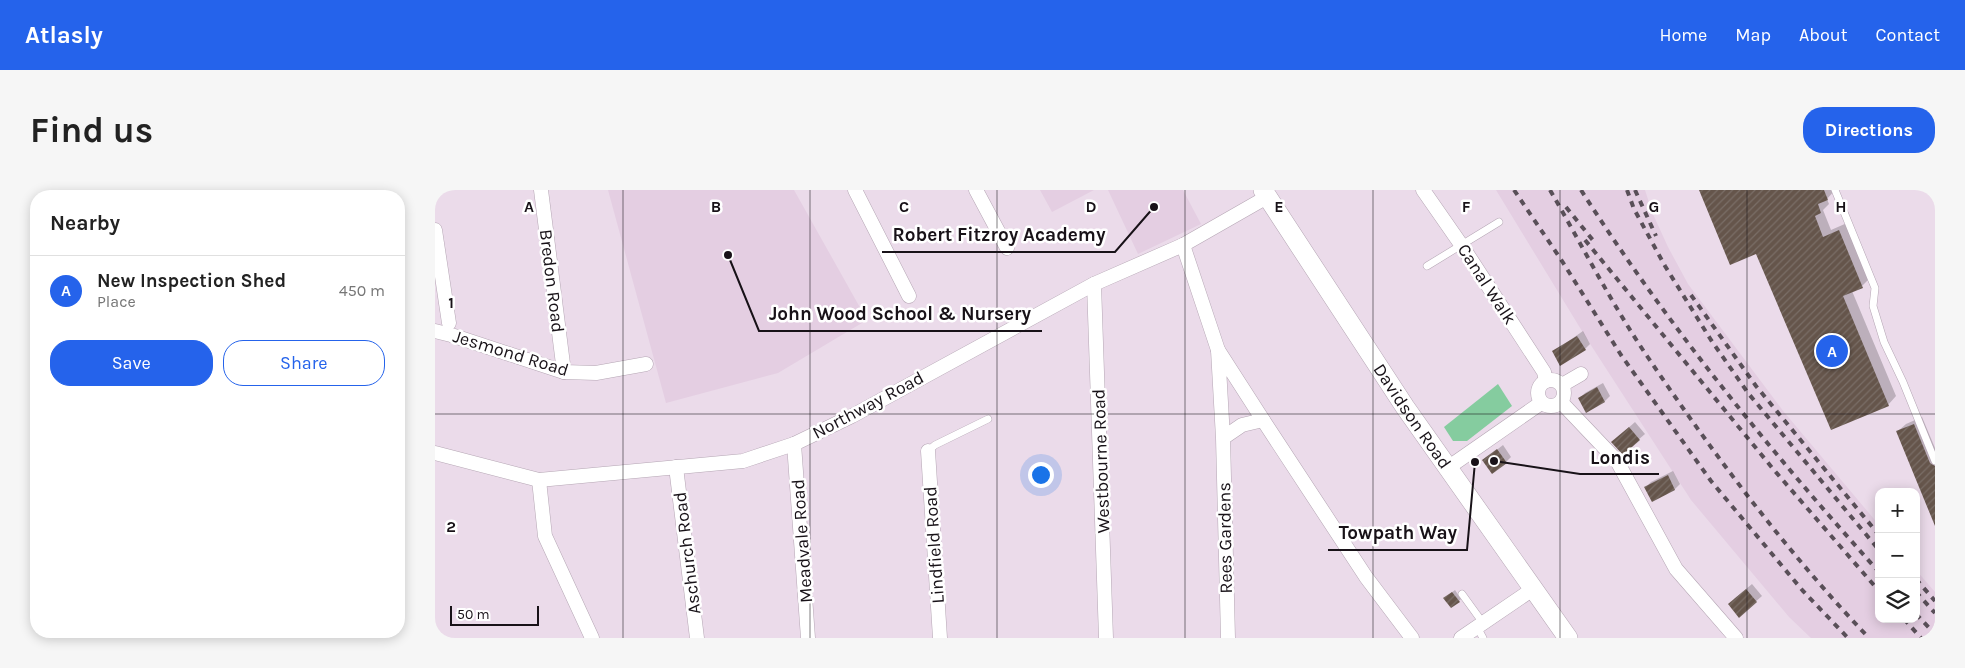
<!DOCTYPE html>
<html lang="en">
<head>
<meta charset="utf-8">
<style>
  :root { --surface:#fff; --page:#f6f6f6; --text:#222; --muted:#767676; --line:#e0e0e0; --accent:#2563eb }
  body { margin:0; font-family:Karla,sans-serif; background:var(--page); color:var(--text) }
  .controls { position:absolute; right:15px; bottom:15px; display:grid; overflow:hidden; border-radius:10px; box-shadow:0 2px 12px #0003 }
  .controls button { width:45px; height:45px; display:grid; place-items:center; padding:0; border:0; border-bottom:1px solid var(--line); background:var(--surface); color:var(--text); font:25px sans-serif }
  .scale { position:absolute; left:15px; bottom:12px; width:89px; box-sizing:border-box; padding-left:5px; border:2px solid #181218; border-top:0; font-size:14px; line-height:18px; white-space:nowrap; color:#181218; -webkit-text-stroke:4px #fff; paint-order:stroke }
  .you { position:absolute; left:605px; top:284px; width:18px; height:18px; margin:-12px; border:4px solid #fff; border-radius:50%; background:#1a73e8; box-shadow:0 0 0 8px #1a73e833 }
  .badge { display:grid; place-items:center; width:32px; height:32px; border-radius:50%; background:var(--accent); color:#fff; font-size:16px; font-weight:700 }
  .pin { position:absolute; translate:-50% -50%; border:2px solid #fff; box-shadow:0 1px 5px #0006 }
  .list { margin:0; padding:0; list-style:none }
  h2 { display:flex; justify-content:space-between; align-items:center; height:65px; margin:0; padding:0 20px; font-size:21px }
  h2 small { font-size:16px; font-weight:400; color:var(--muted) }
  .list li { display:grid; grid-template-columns:32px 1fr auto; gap:15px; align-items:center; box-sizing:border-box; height:70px; padding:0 20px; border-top:1px solid var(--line) }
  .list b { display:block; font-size:19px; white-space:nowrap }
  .list p { margin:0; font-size:16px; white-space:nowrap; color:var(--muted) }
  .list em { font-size:16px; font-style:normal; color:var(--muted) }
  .actions { display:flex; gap:10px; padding:15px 20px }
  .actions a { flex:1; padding:11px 0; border:1px solid var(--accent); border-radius:20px; text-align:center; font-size:18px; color:var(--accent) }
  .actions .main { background:var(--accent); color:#fff }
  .icon { flex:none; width:28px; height:28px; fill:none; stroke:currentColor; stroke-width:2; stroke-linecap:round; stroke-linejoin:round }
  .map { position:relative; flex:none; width:1500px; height:448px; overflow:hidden; border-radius:20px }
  header { display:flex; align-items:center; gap:30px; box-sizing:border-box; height:70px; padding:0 25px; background:var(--accent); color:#fff }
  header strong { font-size:24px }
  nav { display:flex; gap:28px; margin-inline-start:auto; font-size:18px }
  .intro { display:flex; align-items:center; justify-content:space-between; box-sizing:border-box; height:120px; padding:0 30px }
  h1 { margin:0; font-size:35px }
  .button { padding:12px 22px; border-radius:20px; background:var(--accent); color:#fff; font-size:18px; font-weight:700 }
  main { display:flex; gap:30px; padding:0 30px }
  aside { flex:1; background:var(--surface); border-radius:20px; box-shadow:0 2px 12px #0003 }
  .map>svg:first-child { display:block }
  .built { fill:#e4cee2 }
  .green { fill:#85cc9f }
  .shadow { fill:#0003 }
  .building { fill:url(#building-hatch) }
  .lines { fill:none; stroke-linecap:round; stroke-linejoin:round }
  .lane-casing { stroke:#b5a6b4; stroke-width:8 }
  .street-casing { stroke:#b5a6b4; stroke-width:15 }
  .secondary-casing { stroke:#b5a6b4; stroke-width:20 }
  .lane { stroke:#fff; stroke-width:7 }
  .street { stroke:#fff; stroke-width:14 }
  .secondary { stroke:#fff; stroke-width:19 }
  .rail { stroke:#594f58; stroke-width:4; stroke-dasharray:6 6; stroke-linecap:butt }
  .grid { fill:none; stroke:#181218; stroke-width:1; stroke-opacity:0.55 }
  .labels { text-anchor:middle; stroke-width:5; stroke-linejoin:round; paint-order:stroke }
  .street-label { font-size:18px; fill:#181218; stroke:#fff }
  .grid-label { font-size:16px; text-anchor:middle; font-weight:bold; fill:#181218; stroke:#fff; stroke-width:5; stroke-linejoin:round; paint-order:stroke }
  .leader { fill:none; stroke:#181218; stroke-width:2 }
  .callout-dot { fill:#181218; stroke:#fff; stroke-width:2 }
  .callout-label { font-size:19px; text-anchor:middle; font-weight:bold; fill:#181218; stroke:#fff; stroke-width:5; stroke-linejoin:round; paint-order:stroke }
</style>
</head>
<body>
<header>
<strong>Atlasly</strong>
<nav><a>Home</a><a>Map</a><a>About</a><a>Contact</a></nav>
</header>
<div class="intro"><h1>Find us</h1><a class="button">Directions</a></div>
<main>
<aside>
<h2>Nearby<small></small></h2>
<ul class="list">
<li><span class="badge">A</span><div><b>New Inspection Shed</b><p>Place</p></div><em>450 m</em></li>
</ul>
<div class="actions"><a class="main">Save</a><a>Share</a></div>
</aside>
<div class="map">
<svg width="1500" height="448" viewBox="0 0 1500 448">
  <defs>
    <pattern id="building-hatch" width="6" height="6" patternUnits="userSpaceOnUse" patternTransform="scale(1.25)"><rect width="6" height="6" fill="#65554b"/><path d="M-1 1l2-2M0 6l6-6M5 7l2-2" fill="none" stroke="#7a6e67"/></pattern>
  </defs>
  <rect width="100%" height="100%" fill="#ebdbea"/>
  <g class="built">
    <polygon points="173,0 359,0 432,130 343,183 231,213"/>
    <polygon points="605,0 659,0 617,22"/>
    <polygon points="673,0 748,0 766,34 703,64"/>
    <polygon points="1061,0 1210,0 1217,22 1233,57 1253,94 1349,222 1444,335 1444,429 1481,429 1481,380 1500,402 1500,448 1376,448 1354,427 1256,310 1150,146"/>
  </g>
  <polygon class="green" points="1063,194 1077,216 1032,251 1018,251 1009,237"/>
  <g class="shadow">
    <polygon points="1266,0 1400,0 1392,9 1394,14 1388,20 1396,40 1412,33 1435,88 1427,96 1417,101 1461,206 1453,215"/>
    <polygon points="1148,141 1155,154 1150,159 1118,162"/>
    <polygon points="1168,193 1175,206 1170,211 1152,221 1145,208 1150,203"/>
    <polygon points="1487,227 1500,258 1500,333 1462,242 1471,234"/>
    <polygon points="1200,232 1210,244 1188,263 1183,247"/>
    <polygon points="1068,255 1076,267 1071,272 1049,270"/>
    <polygon points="1238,281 1245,294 1240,299 1211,297 1216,292"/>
    <polygon points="1317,394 1327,406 1304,426 1299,409"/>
    <polygon points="1020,400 1026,409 1024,411 1012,406"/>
  </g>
  <g class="building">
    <polygon points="1264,0 1389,0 1393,10 1383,14 1386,23 1380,26 1388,47 1404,40 1428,98 1408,106 1454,216 1396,240 1321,64 1295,75"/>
    <polygon points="1142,146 1151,160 1125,176 1117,161"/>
    <polygon points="1162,197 1170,212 1151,223 1143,208"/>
    <polygon points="1479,234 1495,273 1500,276 1500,336 1461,241"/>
    <polygon points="1194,237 1205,250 1188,265 1176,252"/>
    <polygon points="1062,259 1072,273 1057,284 1047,270"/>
    <polygon points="1233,285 1240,300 1217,312 1209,297"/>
    <polygon points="1311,399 1322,412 1304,428 1293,414"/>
    <polygon points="1017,402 1025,412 1016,418 1008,408"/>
  </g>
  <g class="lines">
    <defs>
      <g id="lane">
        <polyline points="1400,0 1440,98 1438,116 1449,152 1468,192 1500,271"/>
        <polyline points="992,76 1064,32"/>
        <polyline points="493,261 500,255 553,229"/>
        <polyline points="1027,404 1048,433"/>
        <polyline points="1042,437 1048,448"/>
      </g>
      <g id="street">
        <polyline points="106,0 129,182"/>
        <polyline points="420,0 474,106"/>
        <polyline points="541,0 572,58"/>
        <polyline points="988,0 1027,56 1109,182 1111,191"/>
        <polyline points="0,40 14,133"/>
        <polyline points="748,55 783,160"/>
        <polyline points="659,94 671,448"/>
        <polyline points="0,141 16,145 129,182 161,183 211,174"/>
        <circle cx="1116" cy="203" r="13"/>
        <polyline points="1127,195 1146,184"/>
        <polyline points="1126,212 1182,271 1241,379 1301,448"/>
        <polyline points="828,230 931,387 977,448"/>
        <polyline points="788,248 807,235 828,230 783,160 788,248 793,448"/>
        <polyline points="359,254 373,448"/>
        <polyline points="493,261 505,448"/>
        <polyline points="0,263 104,290 308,271 359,254 417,226 659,94 748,55 832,7"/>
        <polyline points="241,277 262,448"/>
        <polyline points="1014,277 1106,213"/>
        <polyline points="104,290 110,346 157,448"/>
        <polyline points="1026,448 1098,399"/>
      </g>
      <g id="secondary">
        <path id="s1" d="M 828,0 L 970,217 L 1133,448"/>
      </g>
    </defs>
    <use href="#lane" class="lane-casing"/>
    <use href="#street" class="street-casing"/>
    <use href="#secondary" class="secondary-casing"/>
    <use href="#lane" class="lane"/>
    <use href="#street" class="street"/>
    <use href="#secondary" class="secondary"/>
    <g class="rail">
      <polyline points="1079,0 1127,71 1186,165 1276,291 1368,401 1413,448"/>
      <path d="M 1115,0 C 1147,55 1176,113 1212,166 C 1279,265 1352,362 1434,448"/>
      <path d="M 1146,0 C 1233,136 1336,262 1444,382"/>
      <polyline points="1192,0 1199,19 1230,76 1276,150 1313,203 1444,360"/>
      <polyline points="1200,0 1221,46"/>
      <polyline points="1131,17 1161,54"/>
      <polyline points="1150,50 1339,280 1444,401"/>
      <polyline points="1256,105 1321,196 1444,345"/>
      <polyline points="1481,389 1500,411"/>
      <polyline points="1481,402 1500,423"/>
      <polyline points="1481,424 1500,444"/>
      <polyline points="1469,429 1486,448"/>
    </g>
  </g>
  <path class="grid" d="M 188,0 L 188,448M 375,0 L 375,448M 562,0 L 562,448M 750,0 L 750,448M 938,0 L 938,448M 1125,0 L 1125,448M 1312,0 L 1312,448M 0,224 L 1500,224"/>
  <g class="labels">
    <g class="street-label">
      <text transform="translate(117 91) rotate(83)" y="6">Bredon Road</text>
      <text transform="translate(1052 94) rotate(57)" y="6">Canal Walk</text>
      <text transform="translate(76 163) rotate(17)" y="6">Jesmond Road</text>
      <text transform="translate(433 215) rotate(-28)" y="6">Northway Road</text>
      <text dy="6" stroke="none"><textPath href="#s1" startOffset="271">Davidson Road</textPath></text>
      <text transform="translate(666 271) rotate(-92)" y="6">Westbourne Road</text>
      <text transform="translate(790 348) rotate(-91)" y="6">Rees Gardens</text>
      <text transform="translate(367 351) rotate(-94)" y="6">Meadvale Road</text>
      <text transform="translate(499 355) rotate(-94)" y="6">Lindfield Road</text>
      <text transform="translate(252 363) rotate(-97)" y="6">Aschurch Road</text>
    </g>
  </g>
  <g class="grid-label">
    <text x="94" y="22">A</text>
    <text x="281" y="22">B</text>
    <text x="469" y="22">C</text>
    <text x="656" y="22">D</text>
    <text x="844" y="22">E</text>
    <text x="1031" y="22">F</text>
    <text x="1219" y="22">G</text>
    <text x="1406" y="22">H</text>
    <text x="16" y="118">1</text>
    <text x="16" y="342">2</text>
  </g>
  <path class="leader" d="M719 17L680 62H447M293 65L324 141H607M1059 271L1145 284H1224M1040 272L1032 360H893"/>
  <g class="callout-dot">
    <circle cx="719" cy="17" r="5"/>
    <circle cx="293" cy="65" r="5"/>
    <circle cx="1059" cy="271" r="5"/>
    <circle cx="1040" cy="272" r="5"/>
  </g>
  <g class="callout-label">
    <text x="564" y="51">Robert Fitzroy Academy</text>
    <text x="465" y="130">John Wood School &amp; Nursery</text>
    <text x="1185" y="274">Londis</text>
    <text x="963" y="349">Towpath Way</text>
  </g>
</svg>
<div class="controls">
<button>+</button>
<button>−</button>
<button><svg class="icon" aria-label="layers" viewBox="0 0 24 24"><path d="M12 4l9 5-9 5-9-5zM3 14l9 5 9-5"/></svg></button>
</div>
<div class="scale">50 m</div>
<div class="you"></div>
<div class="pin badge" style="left:1397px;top:161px">A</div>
</div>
</main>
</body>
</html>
